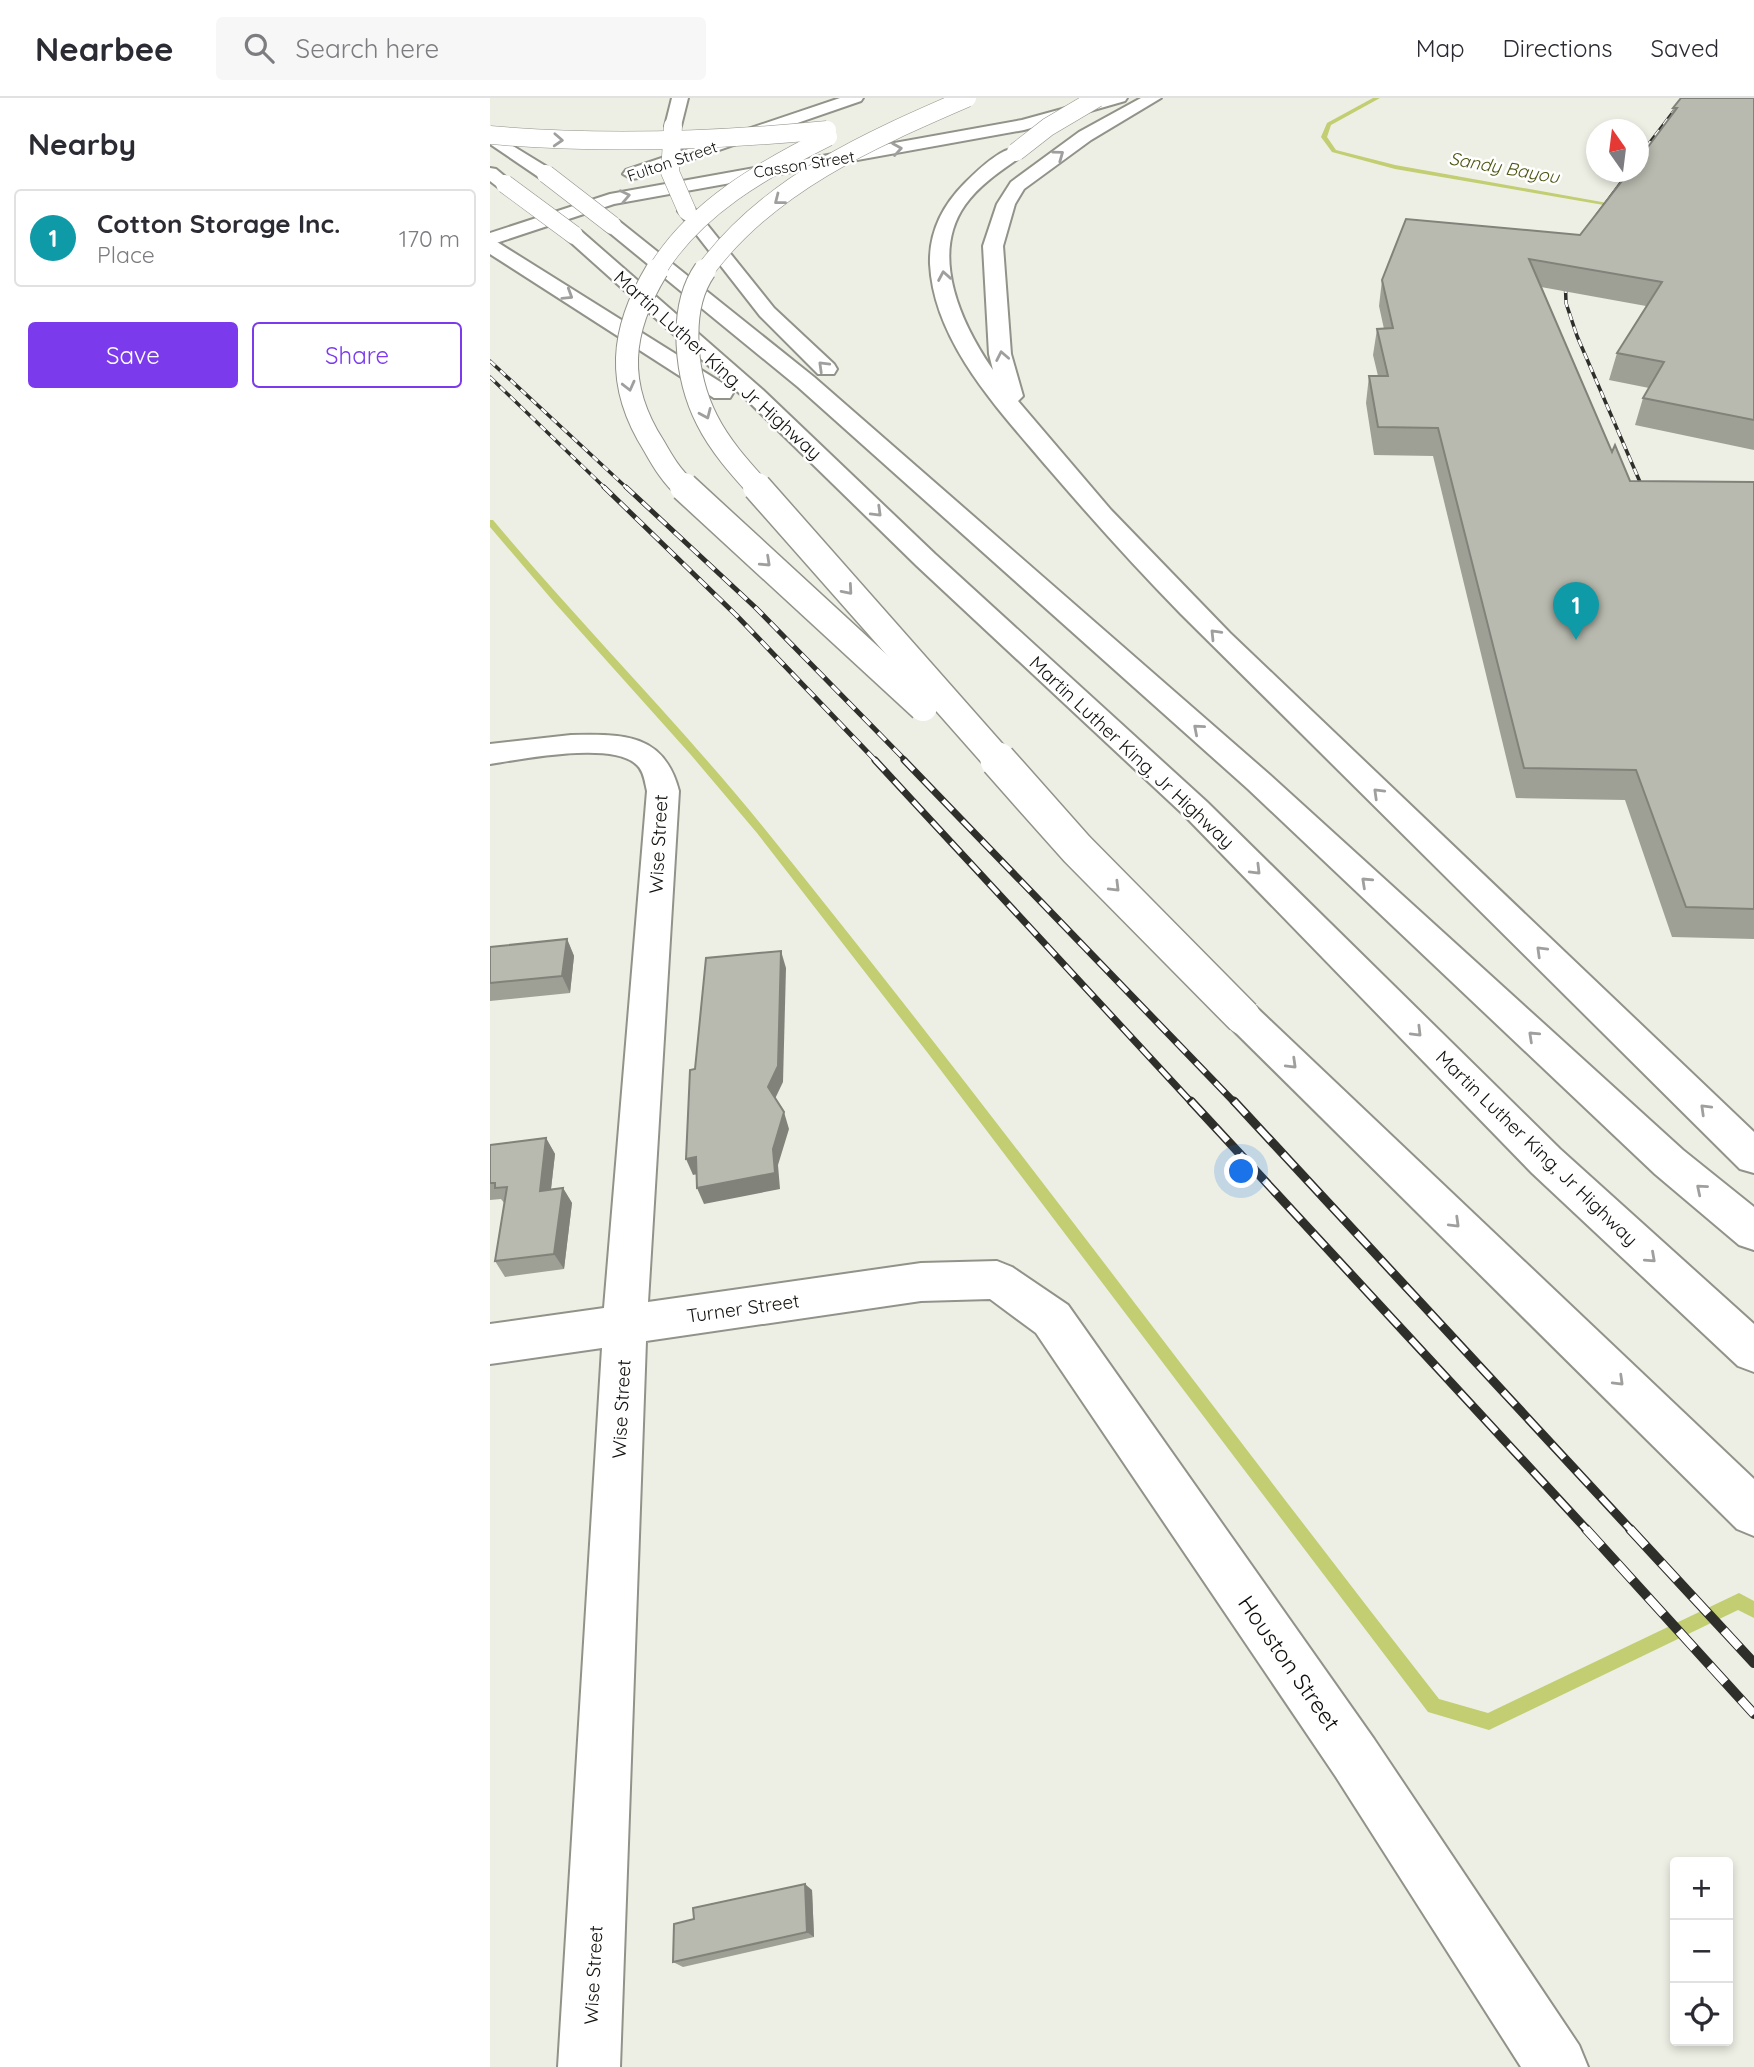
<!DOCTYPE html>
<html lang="en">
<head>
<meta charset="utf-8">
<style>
  :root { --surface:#fff; --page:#f7f7f7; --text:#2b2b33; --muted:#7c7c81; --line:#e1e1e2; --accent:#7c3aed }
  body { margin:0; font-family:Quicksand,sans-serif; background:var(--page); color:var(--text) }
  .controls { position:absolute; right:21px; bottom:21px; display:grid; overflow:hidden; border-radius:7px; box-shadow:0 4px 10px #0003 }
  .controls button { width:63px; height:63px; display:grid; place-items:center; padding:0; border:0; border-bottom:2px solid var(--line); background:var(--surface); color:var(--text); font:35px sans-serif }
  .compass { position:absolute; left:1096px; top:21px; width:63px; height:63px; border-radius:50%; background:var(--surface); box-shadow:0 4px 10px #0003; rotate:346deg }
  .you { position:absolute; left:752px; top:1074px; width:24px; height:24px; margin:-18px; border:5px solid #fff; border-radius:50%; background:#1a73e8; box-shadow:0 0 0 10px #1a73e833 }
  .badge { display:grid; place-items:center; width:46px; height:46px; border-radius:50%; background:var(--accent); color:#fff; font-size:23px; font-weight:700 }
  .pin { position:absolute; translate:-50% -58px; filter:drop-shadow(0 2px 4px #0008) }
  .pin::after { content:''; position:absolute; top:37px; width:24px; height:21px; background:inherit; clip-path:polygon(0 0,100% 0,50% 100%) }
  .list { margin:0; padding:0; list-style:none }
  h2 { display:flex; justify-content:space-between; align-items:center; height:91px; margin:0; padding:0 28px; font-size:30px }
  h2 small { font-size:23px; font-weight:400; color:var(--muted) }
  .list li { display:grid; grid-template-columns:46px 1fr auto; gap:21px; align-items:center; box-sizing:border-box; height:98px; margin:0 14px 14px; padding:0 14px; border:2px solid var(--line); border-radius:7px }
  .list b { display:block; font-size:26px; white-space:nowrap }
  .list p { margin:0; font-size:23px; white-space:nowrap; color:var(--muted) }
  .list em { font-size:23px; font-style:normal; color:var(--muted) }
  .actions { display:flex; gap:14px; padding:21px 28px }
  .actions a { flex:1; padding:16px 0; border:2px solid var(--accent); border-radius:7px; text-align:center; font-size:24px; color:var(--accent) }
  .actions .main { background:var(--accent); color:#fff }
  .icon { flex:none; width:38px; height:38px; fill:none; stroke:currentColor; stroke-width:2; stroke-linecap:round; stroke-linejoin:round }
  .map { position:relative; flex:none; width:1264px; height:1969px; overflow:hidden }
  header { display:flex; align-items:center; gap:42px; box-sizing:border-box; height:98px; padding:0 35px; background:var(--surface); border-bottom:2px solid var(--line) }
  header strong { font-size:33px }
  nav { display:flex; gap:38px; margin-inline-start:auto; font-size:24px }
  .search { width:490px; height:63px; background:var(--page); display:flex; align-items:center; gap:18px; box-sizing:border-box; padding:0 24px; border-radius:7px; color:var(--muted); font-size:26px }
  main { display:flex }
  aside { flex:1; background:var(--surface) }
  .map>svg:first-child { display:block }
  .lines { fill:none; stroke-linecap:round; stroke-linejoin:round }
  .stream { fill:#c2ce71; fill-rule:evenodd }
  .minor-casing { stroke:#919389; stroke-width:4 }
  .primary-casing { stroke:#919389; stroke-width:4 }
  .motorway-casing { stroke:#919389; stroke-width:4 }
  .minor { fill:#fff; fill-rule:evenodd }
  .primary { fill:#fff; fill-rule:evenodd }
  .motorway { fill:#fff; fill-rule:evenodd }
  .rail-far4-casing { stroke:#2e2f2a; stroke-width:3.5 }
  .rail-far3-casing { stroke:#2e2f2a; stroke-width:5 }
  .rail-far2-casing { stroke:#2e2f2a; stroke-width:7 }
  .rail-far1-casing { stroke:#2e2f2a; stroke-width:9 }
  .rail-casing { stroke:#2e2f2a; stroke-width:10 }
  .rail-far4 { stroke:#fff; stroke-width:2.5; stroke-dasharray:7; stroke-linecap:butt }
  .rail-far3 { stroke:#fff; stroke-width:3.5; stroke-dasharray:11; stroke-linecap:butt }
  .rail-far2 { stroke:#fff; stroke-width:4.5; stroke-dasharray:14; stroke-linecap:butt }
  .rail-far1 { stroke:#fff; stroke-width:6; stroke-dasharray:18; stroke-linecap:butt }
  .rail { stroke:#fff; stroke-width:8; stroke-dasharray:23; stroke-linecap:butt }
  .motorway-bridge-far3-casing { stroke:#919389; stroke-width:19; stroke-linecap:butt }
  .motorway-bridge-far2-casing { stroke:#919389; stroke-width:24; stroke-linecap:butt }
  .motorway-bridge-far1-casing { stroke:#919389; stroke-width:31; stroke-linecap:butt }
  .motorway-bridge-casing { stroke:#919389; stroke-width:38; stroke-linecap:butt }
  .motorway-bridge-far3 { stroke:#fff; stroke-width:18 }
  .motorway-bridge-far2 { stroke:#fff; stroke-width:22 }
  .motorway-bridge-far1 { stroke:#fff; stroke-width:28 }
  .motorway-bridge { stroke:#fff; stroke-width:35 }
  .wall { fill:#9ea096 }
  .shaded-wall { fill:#81827a }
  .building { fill:#b8baaf; stroke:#81827a; stroke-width:2 }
  .oneway { stroke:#9fa09e }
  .labels { text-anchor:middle; stroke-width:5; stroke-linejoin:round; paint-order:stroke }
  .far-street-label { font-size:16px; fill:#10110d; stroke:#fff }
  .far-water-label { font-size:18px; font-style:italic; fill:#4f5611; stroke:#fff }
  .street-label { font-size:19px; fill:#10110d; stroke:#fff }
  .near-street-label { font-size:23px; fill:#10110d; stroke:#fff }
</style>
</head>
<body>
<header>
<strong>Nearbee</strong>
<div class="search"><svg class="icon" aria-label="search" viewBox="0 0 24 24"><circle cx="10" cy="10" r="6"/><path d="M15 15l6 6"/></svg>Search here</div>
<nav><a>Map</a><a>Directions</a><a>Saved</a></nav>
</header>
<main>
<aside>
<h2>Nearby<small></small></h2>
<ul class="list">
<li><span class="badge" style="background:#0f9aa8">1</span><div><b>Cotton Storage Inc.</b><p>Place</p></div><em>170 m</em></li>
</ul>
<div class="actions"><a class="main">Save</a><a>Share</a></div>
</aside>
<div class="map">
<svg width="1264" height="1969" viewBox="0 0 1264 1969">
  <rect width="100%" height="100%" fill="#edefe4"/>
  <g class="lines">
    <g class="stream">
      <polygon points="883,0 890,0 841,27 837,39 846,52 905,67 1134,108 1131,110 905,71 842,54 831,39 837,25"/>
      <path d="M 0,422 L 3,422 C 91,527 188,624 274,730 C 505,1015 723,1312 949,1601 L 998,1615 L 1249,1495 L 1264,1503 L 1264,1520 L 1248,1512 L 999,1632 L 938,1614 L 437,954 L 267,735 L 201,657 L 64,504 L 0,429 Z"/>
    </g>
    <defs>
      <path id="minor" d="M 81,637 C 133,636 174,635 189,693 L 158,1204 L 431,1165 L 507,1163 L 522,1169 L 578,1207 L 884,1641 L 1089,1947 L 1098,1969 L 1031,1969 L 846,1679 L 546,1235 L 500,1201 L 431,1203 L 156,1243 L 130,1969 L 68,1969 L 112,1250 L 0,1266 L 0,1226 L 114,1210 L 157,693 C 155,685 154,673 147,667 C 123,643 33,661 0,666 L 0,646 Z"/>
      <g id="primary">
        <polygon points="350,0 373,0 371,3 148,80 142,81 133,76 136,72"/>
        <polygon points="612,0 637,0 635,3 534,32 124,106 0,147 0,135 120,96 532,22"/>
      </g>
      <g id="motorway">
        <polygon points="182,0 198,0 191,28 183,33 175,28"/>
        <path d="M 651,0 L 671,0 L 601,42 L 534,91 L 525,106 L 513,148 L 521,256 L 533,298 L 528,303 L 621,412 L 740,535 L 1264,1034 L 1264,1075 L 1250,1071 L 691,516 C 645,469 601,420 558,370 C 510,313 444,245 440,166 C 439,134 453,107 475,85 C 487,73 514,46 532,50 L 534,54 L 532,58 C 512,72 490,86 475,107 C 439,158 472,227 503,272 L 499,256 L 493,148 L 507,106 L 521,84 L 589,34 Z"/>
        <polygon points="0,34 62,72 65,76 62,80 50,80 0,46"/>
        <polygon points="0,70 6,71 24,86 21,90 9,90 0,83"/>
        <polygon points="197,107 203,109 284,210 344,266 347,271 344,276 328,276 270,218 188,113"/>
        <polygon points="122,121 129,123 324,279 780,677 1193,1052 1264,1109 1264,1152 1249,1147 1165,1076 758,691 308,289 115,131 113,127"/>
        <polygon points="84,131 91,133 273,292 445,456 717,704 1070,1051 1264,1226 1264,1274 1248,1268 1042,1075 695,718 427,468 257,302 77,141 75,137"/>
        <polygon points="0,142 7,144 240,290 243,295 240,300 224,300 0,156"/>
        <polygon points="753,905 766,909 1264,1381 1264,1438 1247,1431 740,929 735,919 740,909"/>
      </g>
    </defs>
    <use href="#minor" class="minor-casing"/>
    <use href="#primary" class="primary-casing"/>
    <use href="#motorway" class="motorway-casing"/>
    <use href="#minor" class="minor"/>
    <use href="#primary" class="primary"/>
    <use href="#motorway" class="motorway"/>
    <defs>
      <g id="rail-far4">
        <polyline points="1148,60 1194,0"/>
        <polyline points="1107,117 1139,74"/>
        <polyline points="1075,174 1076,205 1087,238 1153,391"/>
        <polyline points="0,263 138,391"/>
        <polyline points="0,279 116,391"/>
      </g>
      <g id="rail-far3">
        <polyline points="114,389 246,517 386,663"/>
        <polyline points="136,389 266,510 416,663"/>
        <polyline points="1152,389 1156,399"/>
      </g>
      <g id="rail-far2">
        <polyline points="385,662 702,1005"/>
        <polyline points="414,662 745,1005"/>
      </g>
      <g id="rail-far1">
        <polyline points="701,1003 1098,1433"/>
        <polyline points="744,1003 1142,1433"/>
      </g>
      <g id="rail">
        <polyline points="1096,1431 1264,1616"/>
        <polyline points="1140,1431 1264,1565"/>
      </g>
    </defs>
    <use href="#rail-far4" class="rail-far4-casing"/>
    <use href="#rail-far3" class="rail-far3-casing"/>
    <use href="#rail-far2" class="rail-far2-casing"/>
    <use href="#rail-far1" class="rail-far1-casing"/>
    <use href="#rail" class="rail-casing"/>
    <use href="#rail-far4" class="rail-far4"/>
    <use href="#rail-far3" class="rail-far3"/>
    <use href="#rail-far2" class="rail-far2"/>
    <use href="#rail-far1" class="rail-far1"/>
    <use href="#rail" class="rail"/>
    <defs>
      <g id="motorway-bridge-far3">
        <polyline points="183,28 180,74 197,113"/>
        <path d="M 0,37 C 113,47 224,43 337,32"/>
        <polyline points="526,54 558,29 607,0"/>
        <polyline points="56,76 122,127"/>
        <polyline points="15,86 84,137"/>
        <path d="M 166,174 C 204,110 274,71 338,39"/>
        <path d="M 214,174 C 278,86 380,42 477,0"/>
      </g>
      <g id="motorway-bridge-far2">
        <path d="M 167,172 C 130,233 125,287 164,348 C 173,364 182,379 196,391"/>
        <path d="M 215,172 C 187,212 196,281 217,322 C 230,348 250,370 269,391"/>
      </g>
      <g id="motorway-bridge-far1">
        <polyline points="194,389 433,609"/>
        <polyline points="267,389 509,663"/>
      </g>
      <polyline id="motorway-bridge" points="508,662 587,751 753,919"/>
    </defs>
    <use href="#motorway-bridge-far3" class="motorway-bridge-far3-casing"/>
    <use href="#motorway-bridge-far2" class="motorway-bridge-far2-casing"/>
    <use href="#motorway-bridge-far1" class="motorway-bridge-far1-casing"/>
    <use href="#motorway-bridge" class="motorway-bridge-casing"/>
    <use href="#motorway-bridge-far3" class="motorway-bridge-far3"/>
    <use href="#motorway-bridge-far2" class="motorway-bridge-far2"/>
    <use href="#motorway-bridge-far1" class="motorway-bridge-far1"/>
    <use href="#motorway-bridge" class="motorway-bridge"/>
  </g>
  <g class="wall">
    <polygon points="1264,0 1264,352 1145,327 1153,300 1159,290 1119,282 1127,255 1156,208 1051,189 1122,354 1140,383 1264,384 1264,841 1182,839 1135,702 1026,700 943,358 884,357 876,305 879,278 888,278 883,257 887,231 894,231 889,208 892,182 1090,137 1181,19 1183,10"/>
    <polygon points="77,841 84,858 80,895 0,903 0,849"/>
    <polygon points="56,1040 65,1056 61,1091 73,1090 82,1105 74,1171 15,1179 5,1163 15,1106 11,1101 0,1102 0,1047"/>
    <polygon points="322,1792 324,1839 193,1869 183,1864 204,1821"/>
  </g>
  <g class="shaded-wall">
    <polygon points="77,841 84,858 80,895 72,878"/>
    <polygon points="291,853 296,870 293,984 283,1005 278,989"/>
    <polygon points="294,1014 299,1031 288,1067 290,1091 214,1106 207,1090 283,1051"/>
    <polygon points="56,1040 65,1056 59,1108 50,1093"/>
    <polygon points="206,1059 212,1075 203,1077 196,1061"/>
    <polygon points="73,1090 82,1105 74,1171 64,1156"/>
    <polygon points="315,1786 322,1792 324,1839 317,1834"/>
  </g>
  <g class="building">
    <polygon points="1191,0 1264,0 1264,322 1153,300 1174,264 1127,255 1172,184 1039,161 1122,354 1125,347 1140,383 1264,384 1264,811 1196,809 1146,672 1034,670 948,330 888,329 879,278 898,278 887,231 903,230 892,182 916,121 1090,137 1139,74 1149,74 1149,61 1187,10 1183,10"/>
    <polygon points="77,841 72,878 0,885 0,849"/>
    <polygon points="291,853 288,968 278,989 294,1014 283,1051 285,1075 207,1090 206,1059 196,1061 200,972 205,971 216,860"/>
    <polygon points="56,1040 50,1093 73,1090 64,1156 5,1163 17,1089 5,1090 5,1085 0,1085 0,1047"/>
    <polygon points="315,1786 317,1834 183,1864 184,1826 204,1821 203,1810"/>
  </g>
  <defs><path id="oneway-chevron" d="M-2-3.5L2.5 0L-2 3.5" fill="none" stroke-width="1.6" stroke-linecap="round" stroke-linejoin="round" transform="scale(1.75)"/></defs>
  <g class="oneway">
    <use href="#oneway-chevron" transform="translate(68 42) rotate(3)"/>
    <use href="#oneway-chevron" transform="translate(407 51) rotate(-9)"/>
    <use href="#oneway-chevron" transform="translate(569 57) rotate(-36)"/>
    <use href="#oneway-chevron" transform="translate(135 98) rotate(-12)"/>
    <use href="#oneway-chevron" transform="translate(289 102) rotate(142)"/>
    <use href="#oneway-chevron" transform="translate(454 178) rotate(-100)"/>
    <use href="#oneway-chevron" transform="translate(78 197) rotate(32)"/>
    <use href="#oneway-chevron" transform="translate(512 258) rotate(-101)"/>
    <use href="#oneway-chevron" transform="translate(333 268) rotate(-136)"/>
    <use href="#oneway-chevron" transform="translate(139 288) rotate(76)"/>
    <use href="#oneway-chevron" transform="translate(216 316) rotate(66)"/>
    <use href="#oneway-chevron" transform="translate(387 414) rotate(44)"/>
    <use href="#oneway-chevron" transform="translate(276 464) rotate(43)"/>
    <use href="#oneway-chevron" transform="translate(358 492) rotate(49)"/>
    <use href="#oneway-chevron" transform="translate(725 536) rotate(-134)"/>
    <use href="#oneway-chevron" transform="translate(708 631) rotate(-139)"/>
    <use href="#oneway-chevron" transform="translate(888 695) rotate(-136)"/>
    <use href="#oneway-chevron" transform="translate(766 772) rotate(45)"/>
    <use href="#oneway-chevron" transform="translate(876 784) rotate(-137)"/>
    <use href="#oneway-chevron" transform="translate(625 789) rotate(45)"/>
    <use href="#oneway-chevron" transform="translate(1051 853) rotate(-136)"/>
    <use href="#oneway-chevron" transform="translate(927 934) rotate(45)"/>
    <use href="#oneway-chevron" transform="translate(1043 938) rotate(-137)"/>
    <use href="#oneway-chevron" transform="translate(802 966) rotate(44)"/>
    <use href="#oneway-chevron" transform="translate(1215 1011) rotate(-136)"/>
    <use href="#oneway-chevron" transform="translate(1211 1091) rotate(-140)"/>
    <use href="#oneway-chevron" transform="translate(965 1125) rotate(44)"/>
    <use href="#oneway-chevron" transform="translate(1161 1160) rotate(42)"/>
    <use href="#oneway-chevron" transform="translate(1129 1283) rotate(44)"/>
  </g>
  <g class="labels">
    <g class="far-street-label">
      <text transform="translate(182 63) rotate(-19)" y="6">Fulton Street</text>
      <text transform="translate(314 66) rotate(-9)" y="6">Casson Street</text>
    </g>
    <g class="far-water-label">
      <text transform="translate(1014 70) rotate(10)" y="6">Sandy Bayou</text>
    </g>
    <g class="street-label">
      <text transform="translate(228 267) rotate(42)" y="7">Martin Luther King, Jr Highway</text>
      <text transform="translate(642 654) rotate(43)" y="7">Martin Luther King, Jr Highway</text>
      <text transform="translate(168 746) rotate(-87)" y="7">Wise Street</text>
      <text transform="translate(1047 1050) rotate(44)" y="7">Martin Luther King, Jr Highway</text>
      <text transform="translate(253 1210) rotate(-8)" y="7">Turner Street</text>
      <text transform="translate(131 1311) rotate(-87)" y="7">Wise Street</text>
      <text transform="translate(103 1877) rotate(-87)" y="7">Wise Street</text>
    </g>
    <g class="near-street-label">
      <text transform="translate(799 1565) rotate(55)" y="8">Houston Street</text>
    </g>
  </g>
</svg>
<div class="controls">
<button>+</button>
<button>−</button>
<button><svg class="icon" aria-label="locate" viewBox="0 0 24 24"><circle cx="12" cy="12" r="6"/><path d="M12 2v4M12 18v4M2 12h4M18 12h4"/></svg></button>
</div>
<svg class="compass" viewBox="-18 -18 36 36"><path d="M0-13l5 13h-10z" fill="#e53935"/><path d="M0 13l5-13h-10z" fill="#7c7c81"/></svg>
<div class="you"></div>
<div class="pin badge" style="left:1086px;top:542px;background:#0f9aa8">1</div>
</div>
</main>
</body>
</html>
